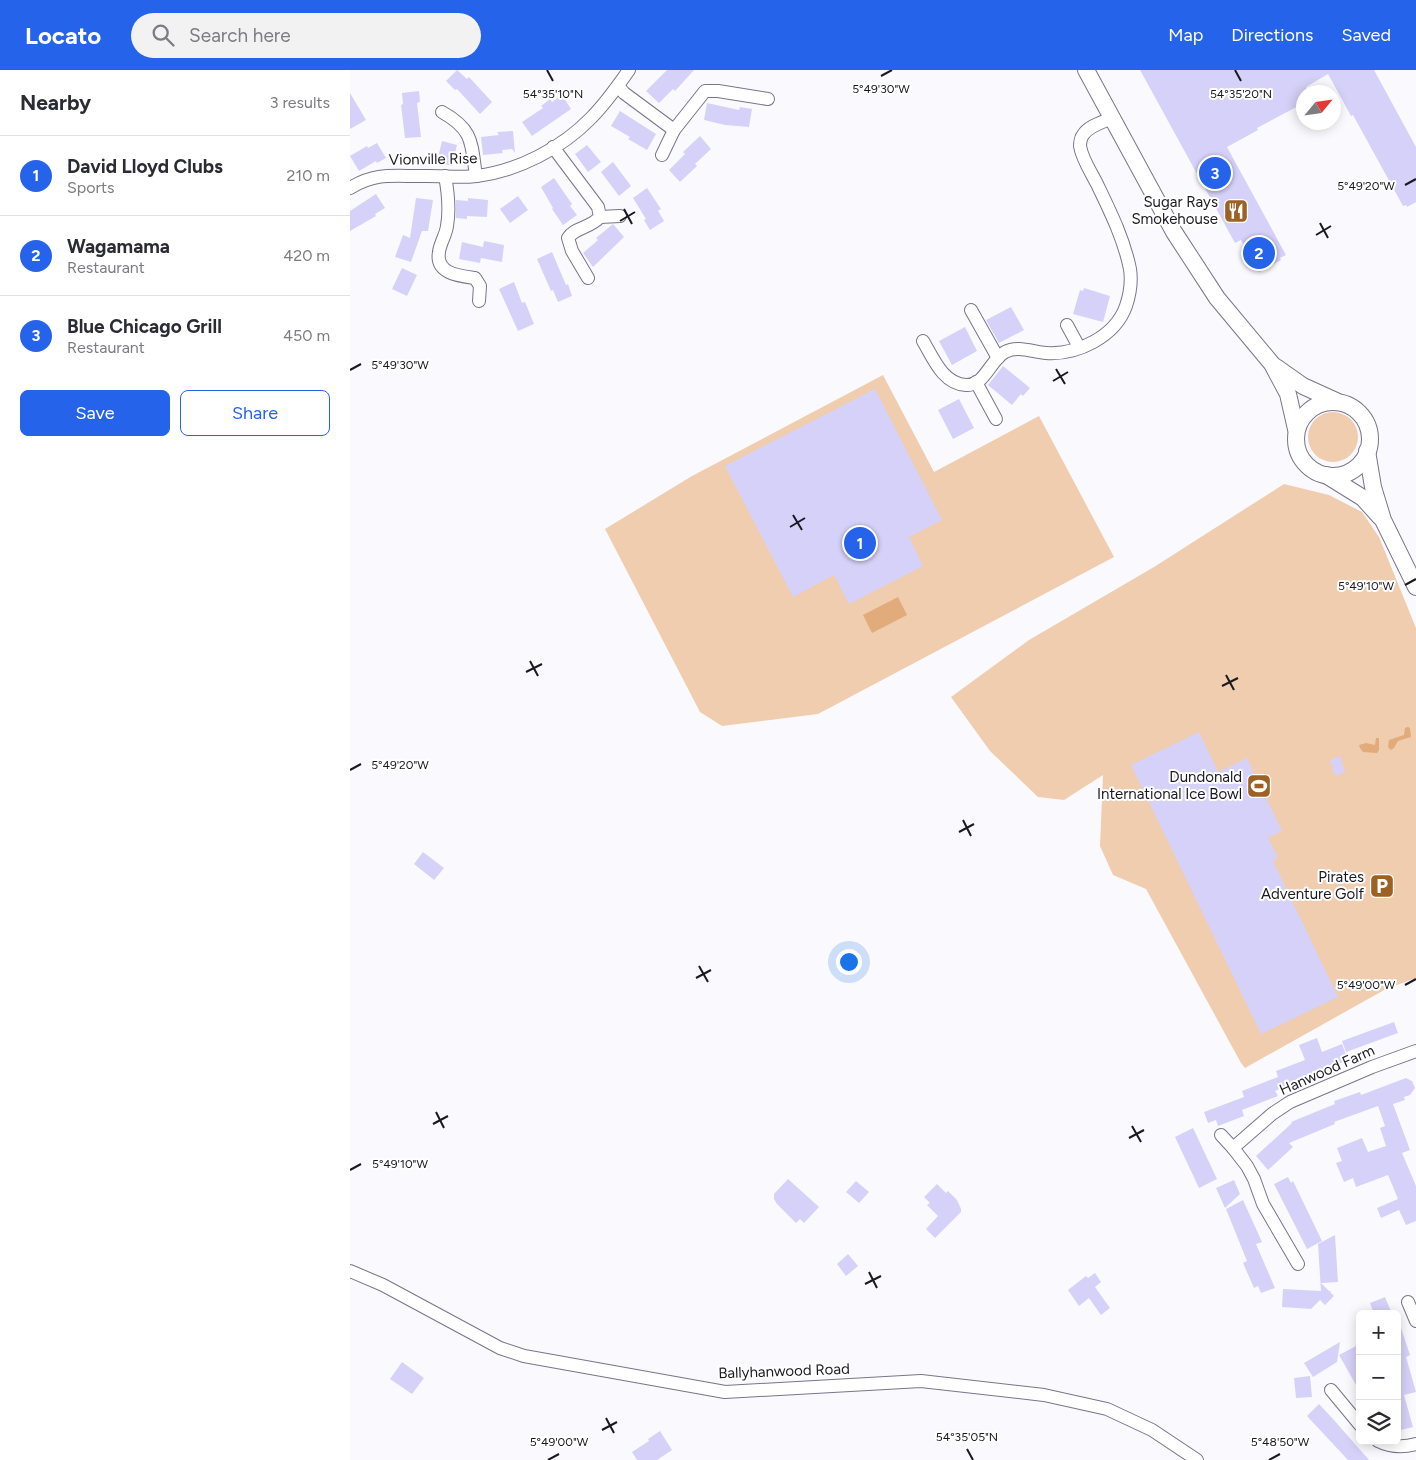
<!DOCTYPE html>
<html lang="en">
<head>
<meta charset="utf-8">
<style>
  :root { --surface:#fff; --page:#f2f2f3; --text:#2b2b33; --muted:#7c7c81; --line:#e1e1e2; --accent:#2563eb }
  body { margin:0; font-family:Figtree,sans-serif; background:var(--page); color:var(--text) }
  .controls { position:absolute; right:15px; bottom:15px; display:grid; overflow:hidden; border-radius:8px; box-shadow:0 2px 12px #0003 }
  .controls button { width:45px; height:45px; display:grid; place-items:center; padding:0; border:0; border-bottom:1px solid var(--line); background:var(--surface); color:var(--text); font:25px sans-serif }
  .compass { position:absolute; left:946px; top:15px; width:45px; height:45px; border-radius:50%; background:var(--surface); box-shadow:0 2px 12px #0003; rotate:61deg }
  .you { position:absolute; left:498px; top:891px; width:18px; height:18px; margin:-12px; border:4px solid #fff; border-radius:50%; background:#1a73e8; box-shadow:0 0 0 8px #1a73e833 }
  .badge { display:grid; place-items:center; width:32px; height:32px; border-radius:50%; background:var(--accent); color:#fff; font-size:16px; font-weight:700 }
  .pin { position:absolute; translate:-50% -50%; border:2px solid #fff; box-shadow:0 1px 5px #0006 }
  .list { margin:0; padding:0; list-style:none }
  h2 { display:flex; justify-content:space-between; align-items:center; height:65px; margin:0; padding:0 20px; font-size:21px }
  h2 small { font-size:16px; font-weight:400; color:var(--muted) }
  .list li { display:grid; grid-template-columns:32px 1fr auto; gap:15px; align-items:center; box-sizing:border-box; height:80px; padding:0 20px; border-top:1px solid var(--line) }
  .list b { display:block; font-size:19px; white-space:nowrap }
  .list p { margin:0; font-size:16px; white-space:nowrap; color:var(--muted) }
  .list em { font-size:16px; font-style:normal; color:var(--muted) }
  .actions { display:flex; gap:10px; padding:15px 20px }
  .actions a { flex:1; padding:11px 0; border:1px solid var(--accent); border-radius:8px; text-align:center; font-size:18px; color:var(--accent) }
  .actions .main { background:var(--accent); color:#fff }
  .icon { flex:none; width:28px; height:28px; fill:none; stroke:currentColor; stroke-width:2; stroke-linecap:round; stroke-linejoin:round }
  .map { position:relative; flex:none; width:1066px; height:1390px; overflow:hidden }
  header { display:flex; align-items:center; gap:30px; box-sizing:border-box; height:70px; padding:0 25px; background:var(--accent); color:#fff }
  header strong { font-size:24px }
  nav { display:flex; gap:28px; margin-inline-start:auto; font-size:18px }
  .search { width:350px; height:45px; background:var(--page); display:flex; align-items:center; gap:12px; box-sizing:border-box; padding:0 18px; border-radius:28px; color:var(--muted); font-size:19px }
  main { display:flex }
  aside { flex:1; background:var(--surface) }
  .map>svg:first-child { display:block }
  .green { fill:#f0cdaf }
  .water { fill:#e1ab7b }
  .building { fill:#d6d1f8 }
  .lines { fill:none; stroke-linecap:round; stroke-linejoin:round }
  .minor-casing { stroke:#78758a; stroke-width:14 }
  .tertiary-casing { stroke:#78758a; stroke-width:18 }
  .minor { stroke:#fff; stroke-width:12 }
  .tertiary { stroke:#fff; stroke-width:16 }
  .ticks { fill:none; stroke:#1a1821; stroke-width:2 }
  .labels { text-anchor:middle; stroke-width:4; stroke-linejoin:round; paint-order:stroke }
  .street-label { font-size:15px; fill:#1a1821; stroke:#fff }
  .poi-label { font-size:15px; fill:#1a1821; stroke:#fff; text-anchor:end }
  .ticks-label { font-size:12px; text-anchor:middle; fill:#1a1821; stroke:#fff; stroke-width:4; stroke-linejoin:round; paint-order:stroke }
</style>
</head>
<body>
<header>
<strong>Locato</strong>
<div class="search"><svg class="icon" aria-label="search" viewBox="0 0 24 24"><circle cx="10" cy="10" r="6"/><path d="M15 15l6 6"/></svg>Search here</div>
<nav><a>Map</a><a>Directions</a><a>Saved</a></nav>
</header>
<main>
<aside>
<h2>Nearby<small>3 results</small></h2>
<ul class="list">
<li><span class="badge">1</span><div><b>David Lloyd Clubs</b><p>Sports</p></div><em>210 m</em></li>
<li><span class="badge">2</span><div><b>Wagamama</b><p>Restaurant</p></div><em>420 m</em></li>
<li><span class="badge">3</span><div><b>Blue Chicago Grill</b><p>Restaurant</p></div><em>450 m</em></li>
</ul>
<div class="actions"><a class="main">Save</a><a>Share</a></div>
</aside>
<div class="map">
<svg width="1066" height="1390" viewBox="0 0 1066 1390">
  <rect width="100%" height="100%" fill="#faf9fe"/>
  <g class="green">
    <polygon points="533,305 584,402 689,346 764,487 468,644 372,656 350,642 255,459 342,406"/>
    <circle cx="983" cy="367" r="25"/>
    <polygon points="934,414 979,425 1012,442 1029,467 1066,558 1066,908 1036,919 895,998 891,993 796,819 763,805 750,776 753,705 714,730 688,727 640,681 601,627 679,570 804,497"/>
  </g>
  <g class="water">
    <polygon points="548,527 557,545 522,563 513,545"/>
    <polygon points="1058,657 1060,658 1061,667 1048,671 1044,678 1041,680 1038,677 1039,670 1054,665 1055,658"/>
    <polygon points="1026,668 1029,668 1029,680 1027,683 1013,682 1010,678 1009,675 1016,673 1025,675"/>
  </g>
  <g class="building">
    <polygon points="107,0 117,9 119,7 142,32 130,44 107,19 105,20 96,11"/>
    <polygon points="317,0 344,0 325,21 323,19 309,33 296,21"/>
    <polygon points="790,0 1024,0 1066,77 1066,132 1057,137 1056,135 1053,136 1003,45 1001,46 978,4 956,17 959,22 954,22 954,33 907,58 908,60 877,77 936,185 930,188 931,190 909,202 891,170 885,173"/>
    <polygon points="69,21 70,32 67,33 71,67 55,68 51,35 53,34 52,23"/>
    <polygon points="0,23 16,50 0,59"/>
    <polygon points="212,25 221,39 182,66 172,52 193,38 191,36 200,29 202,32"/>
    <polygon points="357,33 389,40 390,37 402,39 399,57 375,55 354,50"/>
    <polygon points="270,41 306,64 297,80 278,69 280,67 261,56"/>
    <polygon points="163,61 165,83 162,79 152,80 153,83 133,85 131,67 149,65 147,62"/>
    <polygon points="350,66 361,79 345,94 347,96 330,112 319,100 335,84 333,82"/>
    <polygon points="92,71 107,75 102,96 87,92"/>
    <polygon points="27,73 36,88 27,93 26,91 9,101 0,86 17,76 18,78"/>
    <polygon points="237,75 251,92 238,102 225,84"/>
    <polygon points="263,92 281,116 269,126 251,102"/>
    <polygon points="204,108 222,134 220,136 227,145 213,155 202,139 203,138 191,117"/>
    <polygon points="297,118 311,139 308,141 314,151 300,160 294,150 296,149 283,128"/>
    <polygon points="26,124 35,138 25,144 26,146 0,161 0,141"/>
    <polygon points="168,126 178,140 160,153 150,139"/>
    <polygon points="66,128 83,130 78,161 72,161 61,192 45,187 53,165 60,168"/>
    <polygon points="118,128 138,130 137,147 117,146 117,149 106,148 106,130 118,131"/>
    <polygon points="263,154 274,167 243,197 233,183 248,170 246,168"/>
    <polygon points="134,171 154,175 152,192 131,188 130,193 109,189 112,172 133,177"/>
    <polygon points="202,182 216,215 218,214 222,226 208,232 203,220 201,221 187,189"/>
    <polygon points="52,198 67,205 57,226 42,219"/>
    <polygon points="164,212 172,233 175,232 184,254 168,261 149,219"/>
    <polygon points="734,218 760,226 753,252 723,244 730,220 733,221"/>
    <polygon points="661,237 674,260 649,273 636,250"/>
    <polygon points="615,257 627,281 602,295 589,271"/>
    <polygon points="653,296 680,318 673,326 671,324 662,335 638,315"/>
    <polygon points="525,319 592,450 559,467 573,496 499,534 484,505 443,527 375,396"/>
    <polygon points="609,329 624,358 603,369 588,340"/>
    <polygon points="849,662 868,702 897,688 932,761 918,768 928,788 923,791 988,927 911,964 781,695"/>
    <polygon points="990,686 995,702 985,706 980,690"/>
    <polygon points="73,782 94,798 84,810 64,794"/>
    <polygon points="1044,952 1048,963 996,982 992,971"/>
    <polygon points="967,968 972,982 992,974 998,990 925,1021 928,1026 892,1040 894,1046 868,1056 866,1050 858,1053 854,1042 894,1027 892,1021 928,1007 926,1001 955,990 949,975"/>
    <polygon points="1056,1008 1062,1011 1065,1018 1060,1025 1054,1027 1055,1030 1043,1034 1060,1080 1052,1083 1066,1116 1066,1151 1056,1155 1049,1140 1031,1148 1027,1138 1048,1129 1038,1105 1006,1117 1003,1108 994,1112 986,1093 992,1091 987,1078 1012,1068 1018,1082 1036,1076 1030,1058 1035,1056 1028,1036 984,1052 985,1054 939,1073 943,1077 918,1100 906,1086 942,1053 941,1052 985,1034 984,1031 1010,1022 1011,1025"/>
    <polygon points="843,1058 867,1109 849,1118 825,1067"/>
    <polygon points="938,1107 941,1113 943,1111 972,1171 957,1179 924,1114"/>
    <polygon points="438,1109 469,1137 454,1153 450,1149 446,1153 427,1134 424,1129 424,1124"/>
    <polygon points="884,1110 890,1124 875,1138 866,1118"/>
    <polygon points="506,1111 519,1122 509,1133 496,1122"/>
    <polygon points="587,1114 596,1123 598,1121 607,1130 611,1139 611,1142 585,1168 576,1159 588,1146 577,1135 580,1133 574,1127"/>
    <polygon points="893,1130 912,1172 906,1174 925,1218 911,1223 908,1216 904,1218 893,1193 897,1191 876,1139"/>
    <polygon points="985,1165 988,1212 971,1213 979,1221 981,1221 980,1222 984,1226 975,1235 970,1230 961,1239 932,1237 933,1219 971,1221 968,1174"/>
    <polygon points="498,1184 508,1196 496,1206 487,1194"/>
    <polygon points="745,1203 751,1212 745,1217 760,1238 751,1245 739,1228 729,1236 718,1220 736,1206 738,1208"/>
    <polygon points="1035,1227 1042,1244 1024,1244 1020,1233"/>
    <polygon points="1047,1252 1049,1252 1060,1285 1056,1287 1066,1322 1054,1325 1063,1357 1047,1361"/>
    <polygon points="990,1272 987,1292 963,1307 954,1293"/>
    <polygon points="1006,1276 1010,1282 1010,1322 989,1285"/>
    <polygon points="52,1292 74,1308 62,1324 40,1309"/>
    <polygon points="960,1306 962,1327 946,1328 944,1308"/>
    <polygon points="969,1334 983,1349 1019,1390 998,1390 957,1346"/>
    <polygon points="310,1361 322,1380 307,1390 287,1390 282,1382 299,1371 298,1369"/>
  </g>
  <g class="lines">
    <defs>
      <g id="minor">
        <polyline points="268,16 274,23 324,60"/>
        <path d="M 92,42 C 124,60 121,73 126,106"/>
        <path d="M 203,77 L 248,137 L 250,147 C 239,159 225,157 218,168 L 222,181 L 238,208"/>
        <polyline points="312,85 324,60 355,21 368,21 418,29"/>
        <path d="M 95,106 C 98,122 100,139 97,156 C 96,165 90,173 89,182 C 85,204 110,206 125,208 L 130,216 L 129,231"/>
        <path d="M 0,118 C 28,101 46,107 78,106 C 94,106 111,108 127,106 C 168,101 212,78 241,48 C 256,33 267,17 279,0"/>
        <polyline points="250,147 270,146"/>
        <polyline points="621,240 648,288"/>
        <polyline points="717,255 729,277"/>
        <path d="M 573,271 C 583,288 593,314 616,315 C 635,316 640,290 655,282 C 667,275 683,282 696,283 C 727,285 765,267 776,236 C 780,224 782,212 780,199 C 774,169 760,141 747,114 C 741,102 732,89 730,76 C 730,73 731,67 733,65 C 738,56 753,52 762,48"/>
        <polyline points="626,312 646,349"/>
        <polyline points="871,1065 883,1078"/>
        <polyline points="948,1194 913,1134 904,1109 897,1096 883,1078 922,1044 940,1032 1022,997 1066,981"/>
        <polyline points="0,1201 33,1215 150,1278 174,1286 375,1322 571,1311 694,1325 757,1339 802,1360 847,1390"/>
        <polyline points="1058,1232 1066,1251"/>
        <polyline points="981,1320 1010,1355"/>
        <path d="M 1028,1371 C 1040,1377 1052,1378 1066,1374"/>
      </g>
      <g id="tertiary">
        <polyline points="736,0 824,162 867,228 922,294 938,324 946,359"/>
        <polyline points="926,297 953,316 986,331"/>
        <circle cx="983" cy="369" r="37"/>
        <polyline points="1017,381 1023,417 1033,450 1066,517"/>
        <polyline points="976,405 1013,428 1030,447"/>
      </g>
    </defs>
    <use href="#minor" class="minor-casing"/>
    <use href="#tertiary" class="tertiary-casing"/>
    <use href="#minor" class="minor"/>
    <use href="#tertiary" class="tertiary"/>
  </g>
  <path class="ticks" d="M 197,0 L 203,11M 885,0 L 891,11M 531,6 L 542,0M 1055,115 L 1066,109M 274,139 L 282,154M 270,151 L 285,142M 970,153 L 978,168M 966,165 L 981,156M 706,299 L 715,314M 0,300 L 11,294M 703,311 L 718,302M 443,445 L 452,460M 440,457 L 455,448M 1055,515 L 1066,509M 180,591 L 188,606M 176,602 L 192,594M 876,605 L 884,620M 872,616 L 888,608M 0,700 L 11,694M 613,750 L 621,766M 609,762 L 624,754M 349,896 L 358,912M 346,908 L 361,900M 1055,915 L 1066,909M 86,1042 L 94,1058M 83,1054 L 98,1046M 782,1056 L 791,1072M 779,1068 L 794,1060M 0,1100 L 11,1094M 519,1202 L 527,1218M 515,1214 L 531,1206M 256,1348 L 264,1363M 252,1360 L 267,1352M 617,1379 L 623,1390M 198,1390 L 209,1384M 919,1390 L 930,1384"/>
  <defs>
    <symbol id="restaurant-square" viewBox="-11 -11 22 22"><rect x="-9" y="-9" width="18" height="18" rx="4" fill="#9e6124" stroke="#fff"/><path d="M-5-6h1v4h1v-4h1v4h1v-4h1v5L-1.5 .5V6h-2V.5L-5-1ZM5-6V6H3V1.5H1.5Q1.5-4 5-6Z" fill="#fff"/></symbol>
    <symbol id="stadium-square" viewBox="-11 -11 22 22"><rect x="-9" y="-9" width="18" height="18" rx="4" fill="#9e6124" stroke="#fff"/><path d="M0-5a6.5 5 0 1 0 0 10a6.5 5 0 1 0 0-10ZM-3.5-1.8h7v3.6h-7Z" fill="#fff"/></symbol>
    <symbol id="parking-square" viewBox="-11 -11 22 22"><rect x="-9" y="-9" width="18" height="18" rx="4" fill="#9e6124" stroke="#fff"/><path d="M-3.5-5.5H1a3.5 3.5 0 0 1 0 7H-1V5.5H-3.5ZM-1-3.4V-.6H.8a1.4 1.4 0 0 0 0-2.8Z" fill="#fff"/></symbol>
  </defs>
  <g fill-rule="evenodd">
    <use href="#restaurant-square" x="872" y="127" width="28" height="28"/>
    <use href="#stadium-square" x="895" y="702" width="28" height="28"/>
    <use href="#parking-square" x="1018" y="802" width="28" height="28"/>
  </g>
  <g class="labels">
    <g class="street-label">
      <text transform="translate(83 89) rotate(-1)" y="5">Vionville Rise</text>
      <text transform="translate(977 1000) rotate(-24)" y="5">Hanwood Farm</text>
      <text transform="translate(434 1301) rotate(-2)" y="5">Ballyhanwood Road</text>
    </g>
    <g class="poi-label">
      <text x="868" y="137">Sugar Rays<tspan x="868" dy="17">Smokehouse</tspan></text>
      <text x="892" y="712">Dundonald<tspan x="892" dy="17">International Ice Bowl</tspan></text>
      <text x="1014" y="812">Pirates<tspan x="1014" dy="17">Adventure Golf</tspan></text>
    </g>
  </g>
  <g class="ticks-label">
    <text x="531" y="23">5°49'30"W</text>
    <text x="203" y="28">54°35'10"N</text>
    <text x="891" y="28">54°35'20"N</text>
    <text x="1016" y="120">5°49'20"W</text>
    <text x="50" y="299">5°49'30"W</text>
    <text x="1016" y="520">5°49'10"W</text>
    <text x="50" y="699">5°49'20"W</text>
    <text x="1016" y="919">5°49'00"W</text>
    <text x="50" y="1098">5°49'10"W</text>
    <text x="617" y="1371">54°35'05"N</text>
    <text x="209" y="1376">5°49'00"W</text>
    <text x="930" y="1376">5°48'50"W</text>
  </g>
</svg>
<div class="controls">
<button>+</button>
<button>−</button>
<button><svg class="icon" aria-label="layers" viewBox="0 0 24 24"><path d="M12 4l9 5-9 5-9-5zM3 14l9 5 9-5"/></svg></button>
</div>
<svg class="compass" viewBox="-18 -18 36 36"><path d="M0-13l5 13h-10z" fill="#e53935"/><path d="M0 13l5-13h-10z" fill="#7c7c81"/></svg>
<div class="you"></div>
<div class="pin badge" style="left:510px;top:473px">1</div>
<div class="pin badge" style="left:909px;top:183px">2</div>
<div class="pin badge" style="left:865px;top:103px">3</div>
</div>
</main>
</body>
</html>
